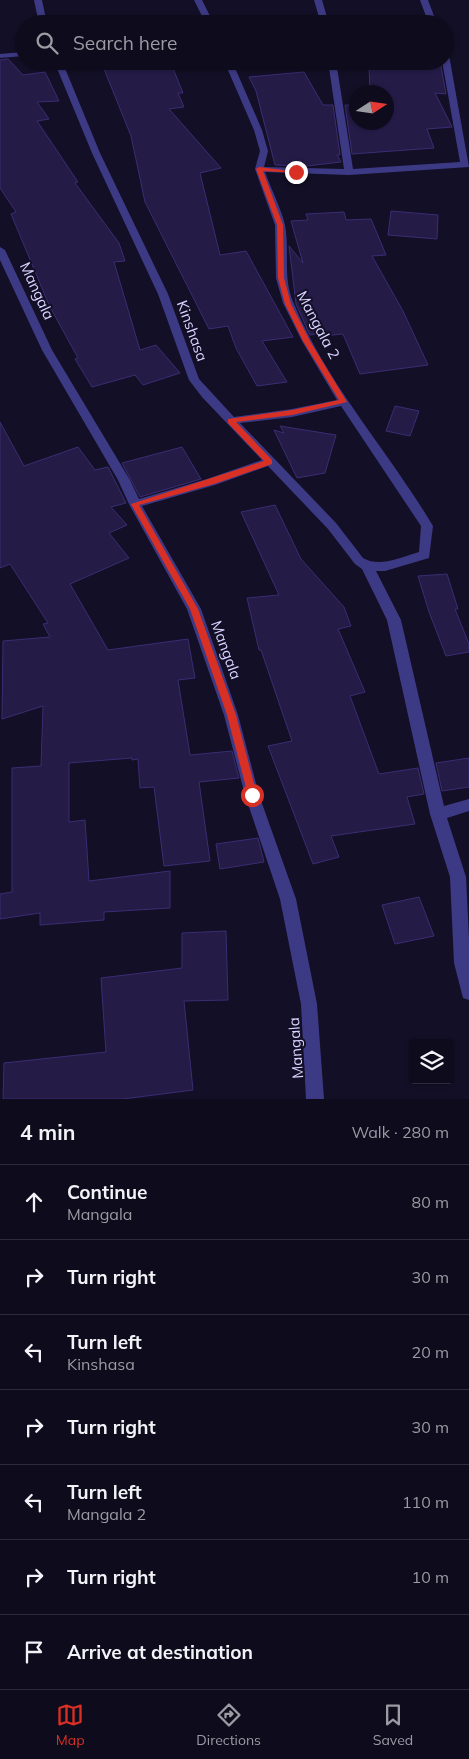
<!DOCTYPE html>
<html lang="en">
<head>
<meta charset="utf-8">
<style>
  :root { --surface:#0e0b1c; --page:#171425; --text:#f1f3f6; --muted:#9b9ba3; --line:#2e2b3b; --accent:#d93025 }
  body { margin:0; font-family:Mulish,sans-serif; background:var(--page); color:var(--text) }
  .controls { position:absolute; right:15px; bottom:15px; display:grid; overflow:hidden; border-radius:5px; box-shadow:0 1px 4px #0004 }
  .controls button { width:45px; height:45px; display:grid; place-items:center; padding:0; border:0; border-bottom:1px solid var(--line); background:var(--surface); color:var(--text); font:25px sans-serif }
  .compass { position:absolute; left:349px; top:85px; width:45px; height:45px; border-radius:50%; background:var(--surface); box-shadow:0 1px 4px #0004; rotate:78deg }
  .stop { position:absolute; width:15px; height:15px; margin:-11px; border:4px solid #d93025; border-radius:50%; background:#fff }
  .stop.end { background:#d93025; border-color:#fff; box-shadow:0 1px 5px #0008 }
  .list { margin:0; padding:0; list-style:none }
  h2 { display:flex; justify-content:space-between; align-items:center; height:65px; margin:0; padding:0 20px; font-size:21px }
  h2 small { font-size:16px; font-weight:400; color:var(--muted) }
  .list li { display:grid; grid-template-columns:32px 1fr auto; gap:15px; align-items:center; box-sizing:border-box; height:75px; padding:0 20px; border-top:1px solid var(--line) }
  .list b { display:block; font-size:19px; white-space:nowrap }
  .list p { margin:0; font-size:16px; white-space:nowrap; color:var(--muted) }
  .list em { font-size:16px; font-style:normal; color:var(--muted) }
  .icon { flex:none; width:28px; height:28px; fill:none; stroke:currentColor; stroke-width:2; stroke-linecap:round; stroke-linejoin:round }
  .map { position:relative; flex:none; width:469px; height:1099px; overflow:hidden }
  .search { position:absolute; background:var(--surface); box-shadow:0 1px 4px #0004; left:15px; right:15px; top:15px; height:55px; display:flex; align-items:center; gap:12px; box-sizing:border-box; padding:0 18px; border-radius:28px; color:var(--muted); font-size:19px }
  .sheet { height:590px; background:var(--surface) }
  nav { display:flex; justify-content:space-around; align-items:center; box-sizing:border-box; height:70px; border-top:1px solid var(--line); background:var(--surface); font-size:14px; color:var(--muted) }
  nav a { display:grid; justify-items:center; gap:2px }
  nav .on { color:var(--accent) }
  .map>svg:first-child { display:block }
  .building { fill:#241b47; stroke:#3b2d73 }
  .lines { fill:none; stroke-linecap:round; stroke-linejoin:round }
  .minor { fill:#3d3a85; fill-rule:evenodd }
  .route { fill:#d93025 }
  .labels { text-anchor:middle; stroke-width:4; stroke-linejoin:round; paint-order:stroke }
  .street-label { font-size:15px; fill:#d9d4ff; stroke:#130f26 }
</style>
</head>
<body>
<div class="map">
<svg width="469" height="1099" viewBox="0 0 469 1099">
  <rect width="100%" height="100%" fill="#130f26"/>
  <g class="building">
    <polygon points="8,59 23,75 45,72 59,101 37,102 49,119 37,121 78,182 75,183 119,243 125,261 114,262 140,350 156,345 180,373 143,385 135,375 92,387 75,359 78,358 49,305 11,214 16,212 0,188 0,60"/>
    <polygon points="120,61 170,61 183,93 178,93 184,107 169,109 221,168 200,173 220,255 246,251 293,337 262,341 287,382 257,386 236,348 228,326 209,329 145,202 131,136 102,64"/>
    <polygon points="412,61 440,61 446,94 435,93 452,127 427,129 434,148 352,154 345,105 356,105 356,122 386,122 386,92 370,92 369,65"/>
    <polygon points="304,72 323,105 333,105 340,155 337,155 341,162 307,166 275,165 256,91 249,77"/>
    <polygon points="391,211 438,215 437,239 388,235"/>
    <polygon points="344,212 346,220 371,219 386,255 372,256 403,311 428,365 360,374 343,334 323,336 322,333 310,335 309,333 296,304 289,246 303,263 291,221 308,220 306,214"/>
    <polygon points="395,406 419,411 410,436 386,431"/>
    <polygon points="0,422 24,466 78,447 95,470 108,467 126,503 111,507 127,525 109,533 129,558 70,584 108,650 188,639 195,678 178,680 190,755 232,751 239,778 199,782 210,861 164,866 154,787 140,788 138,759 132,760 132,758 69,763 69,822 85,820 89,881 170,871 170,908 104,912 104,920 40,925 40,913 0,919 0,894 12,892 12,768 41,766 43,706 2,719 3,641 50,637 43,624 48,623 10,564 0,568"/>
    <polygon points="280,426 336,435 325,473 297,478 274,430 284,433"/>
    <polygon points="182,447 201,479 140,497 122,463"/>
    <polygon points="275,505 301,559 344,607 351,626 338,629 365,692 350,696 379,774 418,768 424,794 407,797 415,824 331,836 339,857 313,864 268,746 292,741 261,650 259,650 247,598 279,595 241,512"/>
    <polygon points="447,574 458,609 455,609 469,644 469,652 446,656 429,612 418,576"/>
    <polygon points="469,758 469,787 442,791 436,763"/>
    <polygon points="258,838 264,862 220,869 216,844"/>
    <polygon points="419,897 434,936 395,944 382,905"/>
    <polygon points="226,931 228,1000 184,1001 193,1090 123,1099 3,1099 4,1063 106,1052 101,978 182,968 182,933"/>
  </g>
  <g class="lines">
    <g class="minor">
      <polygon points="34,0 42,0 47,24 39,24"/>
      <polygon points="194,0 202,0 214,24 206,24"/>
      <polygon points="314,0 322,0 329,24 321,24"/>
      <polygon points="420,0 428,0 437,24 429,24"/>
      <polygon points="24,52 24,56 0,58 0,54"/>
      <path d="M 445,53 L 449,55 L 469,167 L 349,175 L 265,172 C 271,189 281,208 285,225 C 290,252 282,278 294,304 C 327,384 389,452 433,526 L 429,558 L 385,571 L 376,571 L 401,620 L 444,806 L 469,799 L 469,811 L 447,818 L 466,877 L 469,939 L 469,1000 L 463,998 L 454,963 L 450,877 L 430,814 L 387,620 L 362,569 L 355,564 L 328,529 L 268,466 L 215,485 L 142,506 L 201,609 L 238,715 L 259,795 L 296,899 L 317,1004 L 324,1099 L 306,1099 L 301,1004 L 280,899 L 245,795 L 224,715 L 187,609 L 129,504 L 118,480 L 42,350 L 0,260 L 0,247 L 5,250 L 52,350 L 130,480 L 139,499 L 207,479 L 262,460 L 202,397 L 189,380 L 158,294 L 92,153 L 54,61 L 62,61 L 100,153 L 168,294 L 199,379 L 234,417 L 292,409 L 337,400 L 302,341 L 283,303 L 276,278 L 275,225 L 255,169 L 260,151 L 254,130 L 224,61 L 232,61 L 262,130 L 268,151 L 264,167 L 344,169 L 328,61 L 336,61 L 353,169 L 460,162 L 442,61 L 445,61 ZM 341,406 L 421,526 L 419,552 C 402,557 379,568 363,558 L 336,523 L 240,423 L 292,417 Z"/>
    </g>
  </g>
  <polygon class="route" points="259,167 299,172 296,173 263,171 283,225 284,278 291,304 310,341 347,402 292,415 236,422 272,460 272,464 214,484 139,505 198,609 236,715 257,795 252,799 248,795 227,715 190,609 131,504 264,461 228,423 228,419 292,410 339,400 303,341 285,304 278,278 277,225 256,169"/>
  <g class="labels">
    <g class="street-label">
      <text transform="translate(37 291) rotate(65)" y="5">Mangala</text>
      <text transform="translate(318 325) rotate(62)" y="5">Mangala 2</text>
      <text transform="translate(192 331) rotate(70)" y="5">Kinshasa</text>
      <text transform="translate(226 650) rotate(70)" y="5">Mangala</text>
      <text transform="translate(296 1048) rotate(-94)" y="5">Mangala</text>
    </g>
  </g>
</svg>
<div class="controls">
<button><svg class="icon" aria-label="layers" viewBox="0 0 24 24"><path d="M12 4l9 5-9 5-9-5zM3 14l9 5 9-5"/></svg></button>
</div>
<svg class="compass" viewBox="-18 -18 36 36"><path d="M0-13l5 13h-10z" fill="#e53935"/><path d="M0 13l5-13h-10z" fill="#9b9ba3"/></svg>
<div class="stop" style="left:252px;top:795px"></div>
<div class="stop end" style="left:296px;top:172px"></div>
<div class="search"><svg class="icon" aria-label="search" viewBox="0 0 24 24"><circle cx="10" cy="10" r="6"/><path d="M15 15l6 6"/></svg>Search here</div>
</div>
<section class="sheet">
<h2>4 min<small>Walk · 280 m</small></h2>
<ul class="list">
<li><svg class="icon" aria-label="ahead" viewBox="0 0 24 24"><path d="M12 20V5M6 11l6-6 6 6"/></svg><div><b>Continue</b><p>Mangala</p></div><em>80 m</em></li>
<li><svg class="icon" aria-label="right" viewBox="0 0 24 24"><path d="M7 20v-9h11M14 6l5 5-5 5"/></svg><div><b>Turn right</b></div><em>30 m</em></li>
<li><svg class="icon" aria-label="left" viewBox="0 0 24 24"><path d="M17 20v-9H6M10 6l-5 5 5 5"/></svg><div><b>Turn left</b><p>Kinshasa</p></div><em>20 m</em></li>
<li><svg class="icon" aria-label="right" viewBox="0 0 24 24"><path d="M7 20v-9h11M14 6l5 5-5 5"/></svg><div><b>Turn right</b></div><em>30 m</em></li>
<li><svg class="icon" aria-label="left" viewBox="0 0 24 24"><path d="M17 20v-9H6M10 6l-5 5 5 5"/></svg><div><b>Turn left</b><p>Mangala 2</p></div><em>110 m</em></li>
<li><svg class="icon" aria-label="right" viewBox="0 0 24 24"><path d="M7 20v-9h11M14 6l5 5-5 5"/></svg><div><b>Turn right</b></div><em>10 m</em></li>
<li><svg class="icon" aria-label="arrive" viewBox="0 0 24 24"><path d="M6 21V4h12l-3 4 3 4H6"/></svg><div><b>Arrive at destination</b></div></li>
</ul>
</section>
<nav>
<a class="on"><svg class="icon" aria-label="map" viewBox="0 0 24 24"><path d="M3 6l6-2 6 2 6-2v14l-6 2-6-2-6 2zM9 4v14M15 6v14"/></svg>Map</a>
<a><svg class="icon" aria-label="directions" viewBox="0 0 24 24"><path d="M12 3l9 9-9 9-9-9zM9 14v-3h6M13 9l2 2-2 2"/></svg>Directions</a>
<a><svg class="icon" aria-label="saved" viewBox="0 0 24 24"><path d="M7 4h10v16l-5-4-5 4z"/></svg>Saved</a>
</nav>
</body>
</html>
